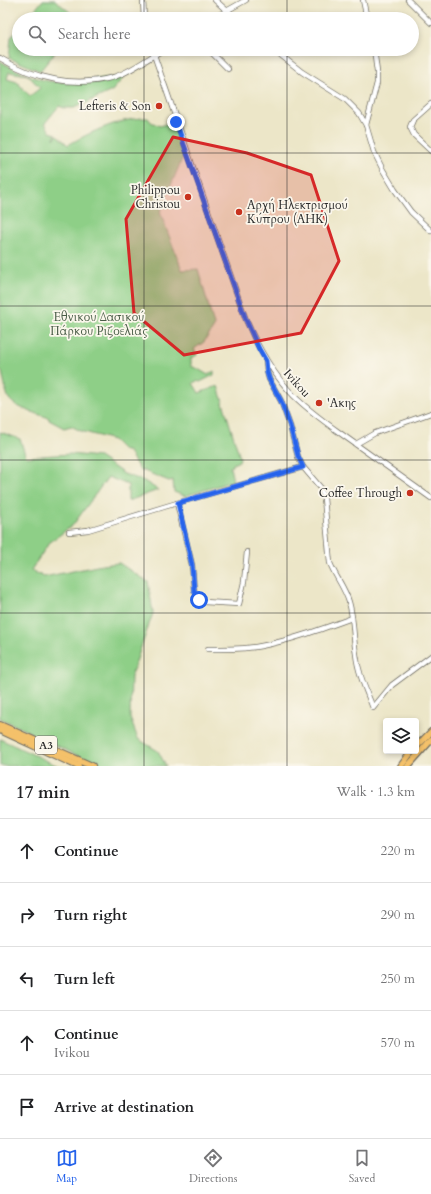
<!DOCTYPE html>
<html lang="en">
<head>
<meta charset="utf-8">
<style>
  :root { --surface:#fff; --page:#f6f6f6; --text:#202124; --muted:#757577; --line:#e0e0e0; --accent:#2563eb }
  body { margin:0; font-family:Cardo,serif; background:var(--page); color:var(--text) }
  .controls { position:absolute; right:12px; bottom:12px; display:grid; overflow:hidden; border-radius:4px; box-shadow:0 2px 6px #0003 }
  .controls button { width:36px; height:36px; display:grid; place-items:center; padding:0; border:0; border-bottom:1px solid var(--line); background:var(--surface); color:var(--text); font:20px sans-serif }
  .stop { position:absolute; width:12px; height:12px; margin:-9px; border:3px solid #2563eb; border-radius:50%; background:#fff }
  .stop.end { background:#2563eb; border-color:#fff; box-shadow:0 1px 4px #0008 }
  .list { margin:0; padding:0; list-style:none }
  h2 { display:flex; justify-content:space-between; align-items:center; height:52px; margin:0; padding:0 16px; font-size:17px }
  h2 small { font-size:13px; font-weight:400; color:var(--muted) }
  .list li { display:grid; grid-template-columns:26px 1fr auto; gap:12px; align-items:center; box-sizing:border-box; height:64px; padding:0 16px; border-top:1px solid var(--line) }
  .list b { display:block; font-size:15px; white-space:nowrap }
  .list p { margin:0; font-size:13px; white-space:nowrap; color:var(--muted) }
  .list em { font-size:13px; font-style:normal; color:var(--muted) }
  .icon { flex:none; width:22px; height:22px; fill:none; stroke:currentColor; stroke-width:2; stroke-linecap:round; stroke-linejoin:round }
  .map { position:relative; flex:none; width:431px; height:766px; overflow:hidden }
  .search { position:absolute; background:var(--surface); box-shadow:0 2px 6px #0003; left:12px; right:12px; top:12px; height:44px; display:flex; align-items:center; gap:10px; box-sizing:border-box; padding:0 14px; border-radius:22px; color:var(--muted); font-size:15px }
  .sheet { height:372px; background:var(--surface) }
  nav { display:flex; justify-content:space-around; align-items:center; box-sizing:border-box; height:56px; border-top:1px solid var(--line); background:var(--surface); font-size:11px; color:var(--muted) }
  nav a { display:grid; justify-items:center; gap:2px }
  nav .on { color:var(--accent) }
  .map>svg:first-child { display:block }
  .green { fill:#8ecf87; stroke:#5c7d59; fill-rule:evenodd }
  .lines { fill:none; stroke-linecap:round; stroke-linejoin:round }
  .minor-casing { stroke:#6f6c62; stroke-width:6 }
  .major-casing { stroke:#6f6c62; stroke-width:8 }
  .highway-casing { stroke:#6f6c62; stroke-width:8 }
  .minor { stroke:#fff; stroke-width:4.5 }
  .major { stroke:#f4c16a; stroke-width:5.5 }
  .highway { stroke:#f4c16a; stroke-width:6 }
  .route { stroke:#2563eb; stroke-width:5 }
  .marked { fill:#d62828; fill-opacity:0.2; stroke:#d62828; stroke-width:3; stroke-linejoin:round }
  .grid { fill:none; stroke:#2b2b2b; stroke-width:1; stroke-opacity:0.55 }
  .poi-dot { fill:#c8321e; stroke:#fbf7ec; stroke-width:1.5 }
  .labels { text-anchor:middle; stroke-width:3.5; stroke-linejoin:round; paint-order:stroke }
  .shield { fill:#fbf7ec; stroke:#696865; stroke-width:1 }
  .shield-label { font-size:11px; font-weight:bold; fill:#2b2b2b }
  .poi-label { font-size:12px; fill:#2b2b2b; stroke:#fbf7ec; text-anchor:end }
  .park-label { font-size:12px; fill:#495c47; stroke:#fbf7ec }
  .street-label { font-size:12px; fill:#2b2b2b; stroke:#fbf7ec }
</style>
</head>
<body>
<div class="map">
<svg width="431" height="766" viewBox="0 0 431 766">
  <rect width="100%" height="100%" fill="#fbf7ec"/>
  <filter id="ink" filterUnits="userSpaceOnUse"><feTurbulence type="fractalNoise" baseFrequency=".025" numOctaves="2"/><feDisplacementMap in="SourceGraphic" scale="8" xChannelSelector="R" yChannelSelector="G"/><feConvolveMatrix kernelMatrix="1 2 1 2 8 2 1 2 1" color-interpolation-filters="sRGB"/></filter>
  <filter id="wash" filterUnits="userSpaceOnUse"><feTurbulence type="fractalNoise" baseFrequency=".012" numOctaves="4" result="noise"/><feDisplacementMap in="SourceGraphic" scale="16" xChannelSelector="R" yChannelSelector="G"/><feGaussianBlur stdDeviation="0.9" result="paint"/><feColorMatrix in="noise" values="0 0 0 0 0 0 0 0 0 0 0 0 0 0 0 0 0 1.4 0 .05"/><feComposite in="paint" operator="in"/></filter>
  <g filter="url(#wash)">
    <rect width="100%" height="100%" fill="#ece6c8"/>
    <g class="green">
      <polygon points="43,0 55,0 77,18 76,19 27,19"/>
      <polygon points="19,28 19,49 58,49 40,71 9,58 11,37"/>
      <path d="M 0,61 C 15,70 38,81 56,82 C 76,83 98,77 118,78 L 124,77 L 112,91 L 74,108 L 64,108 L 59,106 L 45,123 L 50,132 L 56,134 L 54,138 L 54,139 L 57,135 L 68,145 C 90,132 123,117 148,118 L 151,122 L 160,126 L 172,122 L 184,154 L 160,212 L 182,270 L 198,269 L 214,325 L 214,327 L 204,342 L 194,349 L 197,355 L 191,358 L 191,366 L 198,369 L 208,375 L 214,371 L 214,375 L 200,382 L 197,381 L 193,383 L 199,393 L 218,386 L 240,458 L 239,461 L 233,464 L 233,466 L 230,467 L 233,481 L 185,496 L 174,492 L 173,480 L 169,481 L 139,469 L 129,452 L 123,450 L 113,440 L 81,431 L 71,426 L 64,428 L 49,420 L 49,418 C 39,414 13,408 8,397 C 5,389 4,380 2,372 L 0,370 ZM 9,72 L 28,75 L 40,88 L 30,96 L 17,82 L 7,79 Z"/>
      <polygon points="0,432 20,439 26,457 70,454 99,457 124,474 144,481 158,490 128,501 128,485 108,477 73,525 49,543 31,570 44,577 102,565 119,563 148,582 153,613 131,676 130,718 138,739 158,751 166,766 103,766 72,753 0,718"/>
      <polygon points="0,739 58,766 0,766"/>
    </g>
  </g>
  <g filter="url(#ink)">
    <g class="lines">
      <defs>
        <g id="minor">
          <polyline points="143,0 144,19"/>
          <polyline points="215,0 236,19"/>
          <polyline points="363,0 367,19"/>
          <polyline points="408,0 431,23"/>
          <polyline points="212,19 246,0"/>
          <path d="M 152,49 L 246,320 C 258,348 273,374 294,396 C 310,412 329,425 347,438 C 375,458 403,478 431,498"/>
          <polyline points="212,49 210,51 228,69"/>
          <polyline points="273,49 302,72 345,99 359,113 366,125 374,152 383,170 395,190 411,212 431,231"/>
          <path d="M 0,58 C 34,79 75,88 114,77 C 131,72 149,57 165,49"/>
          <polyline points="431,104 413,120 410,127 414,135 431,151"/>
          <polyline points="366,125 377,83 377,72 374,49"/>
          <path d="M 266,362 L 267,372 L 269,379 L 281,401 L 290,426 L 298,457 L 303,467 L 320,487 L 324,498 L 330,563 C 335,576 345,588 349,602 C 354,619 353,637 356,654 C 358,673 366,690 373,708 L 392,685 L 431,656"/>
          <polyline points="356,444 375,433 431,413"/>
          <polyline points="177,503 192,565 194,590 199,600 204,602 239,604 244,582 247,552"/>
          <polyline points="69,532 88,530 177,503 303,467"/>
          <path d="M 208,649 C 225,649 243,650 261,646 C 292,640 322,629 352,618"/>
        </g>
        <g id="major">
          <polyline points="416,747 431,732"/>
          <polyline points="401,766 412,751"/>
          <polyline points="408,766 431,740"/>
        </g>
        <g id="highway">
          <polyline points="0,725 92,766"/>
          <polyline points="0,730 78,766"/>
        </g>
      </defs>
      <use href="#minor" class="minor-casing"/>
      <use href="#major" class="major-casing"/>
      <use href="#highway" class="highway-casing"/>
      <use href="#minor" class="minor"/>
      <use href="#major" class="major"/>
      <use href="#highway" class="highway"/>
    </g>
  </g>
  <g class="lines" filter="url(#ink)">
    <polyline class="route" points="176,122 246,320 259,349 266,361 267,372 269,379 281,401 290,426 298,456 303,467 178,503 192,565 194,590 199,600"/>
  </g>
  <path class="marked" d="M 173,137 L 247,153 L 311,175 L 339,261 L 301,333 L 184,355 L 134,313 L 126,219 Z"/>
  <path class="grid" d="M 144,0 L 144,19M 287,0 L 287,19M 144,49 L 144,766M 287,49 L 287,766M 0,153 L 431,153M 0,306 L 431,306M 0,460 L 431,460M 0,613 L 431,613"/>
  <g class="poi-dot">
    <circle cx="159" cy="106" r="4"/>
    <circle cx="188" cy="197" r="4"/>
    <circle cx="239" cy="212" r="4"/>
    <circle cx="319" cy="403" r="4"/>
    <circle cx="410" cy="493" r="4"/>
  </g>
  <g class="labels">
    <rect class="shield" x="35" y="736" width="22" height="18" rx="3"/>
    <g class="shield-label">
      <text x="46" y="749">A3</text>
    </g>
    <g class="poi-label">
      <text x="151" y="110">Lefteris &amp; Son</text>
      <text x="180" y="194">Philippou<tspan x="180" dy="14">Christou</tspan></text>
      <text x="247" y="209" text-anchor="start">Αρχή Ηλεκτρισμού<tspan x="247" dy="14">Κύπρου (ΑΗΚ)</tspan></text>
      <text x="327" y="407" text-anchor="start">'Ακης</text>
      <text x="402" y="497">Coffee Through</text>
    </g>
    <g class="park-label">
      <text x="99" y="321">Εθνικού Δασικού<tspan x="99" dy="14">Πάρκου Ριζοελιάς</tspan></text>
    </g>
    <g class="street-label">
      <text transform="translate(297 383) rotate(48)" y="4">Ivikou</text>
    </g>
  </g>
</svg>
<div class="controls">
<button><svg class="icon" aria-label="layers" viewBox="0 0 24 24"><path d="M12 4l9 5-9 5-9-5zM3 14l9 5 9-5"/></svg></button>
</div>
<div class="stop" style="left:199px;top:600px"></div>
<div class="stop end" style="left:176px;top:122px"></div>
<div class="search"><svg class="icon" aria-label="search" viewBox="0 0 24 24"><circle cx="10" cy="10" r="6"/><path d="M15 15l6 6"/></svg>Search here</div>
</div>
<section class="sheet">
<h2>17 min<small>Walk · 1.3 km</small></h2>
<ul class="list">
<li><svg class="icon" aria-label="ahead" viewBox="0 0 24 24"><path d="M12 20V5M6 11l6-6 6 6"/></svg><div><b>Continue</b></div><em>220 m</em></li>
<li><svg class="icon" aria-label="right" viewBox="0 0 24 24"><path d="M7 20v-9h11M14 6l5 5-5 5"/></svg><div><b>Turn right</b></div><em>290 m</em></li>
<li><svg class="icon" aria-label="left" viewBox="0 0 24 24"><path d="M17 20v-9H6M10 6l-5 5 5 5"/></svg><div><b>Turn left</b></div><em>250 m</em></li>
<li><svg class="icon" aria-label="ahead" viewBox="0 0 24 24"><path d="M12 20V5M6 11l6-6 6 6"/></svg><div><b>Continue</b><p>Ivikou</p></div><em>570 m</em></li>
<li><svg class="icon" aria-label="arrive" viewBox="0 0 24 24"><path d="M6 21V4h12l-3 4 3 4H6"/></svg><div><b>Arrive at destination</b></div></li>
</ul>
</section>
<nav>
<a class="on"><svg class="icon" aria-label="map" viewBox="0 0 24 24"><path d="M3 6l6-2 6 2 6-2v14l-6 2-6-2-6 2zM9 4v14M15 6v14"/></svg>Map</a>
<a><svg class="icon" aria-label="directions" viewBox="0 0 24 24"><path d="M12 3l9 9-9 9-9-9zM9 14v-3h6M13 9l2 2-2 2"/></svg>Directions</a>
<a><svg class="icon" aria-label="saved" viewBox="0 0 24 24"><path d="M7 4h10v16l-5-4-5 4z"/></svg>Saved</a>
</nav>
</body>
</html>
